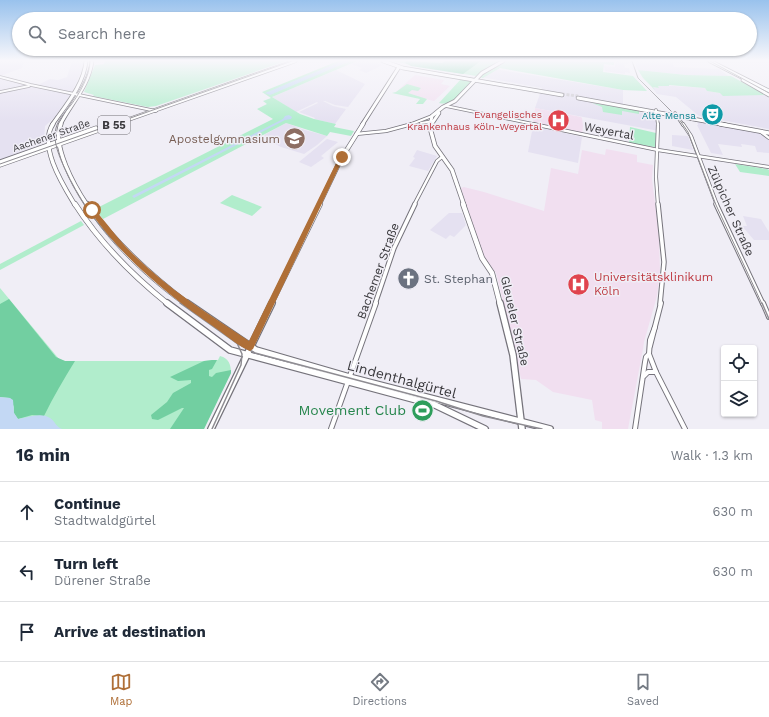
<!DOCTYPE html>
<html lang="en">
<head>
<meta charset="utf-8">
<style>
  :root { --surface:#fff; --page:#f6f6f7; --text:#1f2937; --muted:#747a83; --line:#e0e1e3; --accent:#af6f37 }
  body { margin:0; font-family:"Work Sans",sans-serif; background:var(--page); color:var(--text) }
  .controls { position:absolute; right:12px; bottom:12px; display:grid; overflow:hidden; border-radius:4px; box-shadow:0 1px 3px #0004 }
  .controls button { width:36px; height:36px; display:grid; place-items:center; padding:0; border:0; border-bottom:1px solid var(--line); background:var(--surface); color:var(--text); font:20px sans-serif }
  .stop { position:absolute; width:12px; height:12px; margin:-9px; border:3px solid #af6f37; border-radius:50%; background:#fff }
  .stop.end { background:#af6f37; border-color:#fff; box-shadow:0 1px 4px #0008 }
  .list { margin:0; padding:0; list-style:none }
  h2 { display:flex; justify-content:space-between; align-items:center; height:52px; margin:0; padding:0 16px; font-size:17px }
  h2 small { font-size:13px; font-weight:400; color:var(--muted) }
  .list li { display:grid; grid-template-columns:26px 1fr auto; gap:12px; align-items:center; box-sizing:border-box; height:60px; padding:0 16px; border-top:1px solid var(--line) }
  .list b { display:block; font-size:15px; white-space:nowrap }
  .list p { margin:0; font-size:13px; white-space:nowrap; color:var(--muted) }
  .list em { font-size:13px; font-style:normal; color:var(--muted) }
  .icon { flex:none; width:22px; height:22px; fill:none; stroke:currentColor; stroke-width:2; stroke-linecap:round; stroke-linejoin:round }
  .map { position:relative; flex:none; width:769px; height:429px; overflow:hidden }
  .search { position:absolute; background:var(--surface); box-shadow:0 1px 3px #0004; left:12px; right:12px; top:12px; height:44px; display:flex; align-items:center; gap:10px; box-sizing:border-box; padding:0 14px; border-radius:22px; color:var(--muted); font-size:15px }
  .sheet { height:232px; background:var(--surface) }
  nav { display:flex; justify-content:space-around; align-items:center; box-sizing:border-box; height:56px; border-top:1px solid var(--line); background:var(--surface); font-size:11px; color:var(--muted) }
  nav a { display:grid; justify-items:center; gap:2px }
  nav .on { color:var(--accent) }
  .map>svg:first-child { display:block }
  .built { fill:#e5e1f1 }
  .medical { fill:#f1dff0 }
  .green { fill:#b1edcc }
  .forest { fill:#72cfa1 }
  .water { fill:#c3d8f4 }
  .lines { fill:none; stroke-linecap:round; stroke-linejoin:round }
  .major-tunnel { stroke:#cccad1; stroke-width:3; stroke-dasharray:3 1.5; stroke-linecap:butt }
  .minor-far3-casing { stroke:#75737b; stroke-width:3.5 }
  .minor-far2-casing { stroke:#75737b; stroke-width:4 }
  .minor-far1-casing { stroke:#75737b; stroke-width:5.5 }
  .minor-casing { stroke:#75737b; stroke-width:6 }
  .major-far3-casing { stroke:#75737b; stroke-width:4.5 }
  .major-far2-casing { stroke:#75737b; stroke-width:5 }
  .major-far1-casing { stroke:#75737b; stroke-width:6 }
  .major-casing { stroke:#75737b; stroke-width:8 }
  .minor-far3 { stroke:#fff; stroke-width:2 }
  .minor-far2 { stroke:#fff; stroke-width:2.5 }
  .minor-far1 { stroke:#fff; stroke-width:3.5 }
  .minor { stroke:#fff; stroke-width:4 }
  .major-far3 { stroke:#fff; stroke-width:3 }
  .major-far2 { stroke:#fff; stroke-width:3.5 }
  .major-far1 { stroke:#fff; stroke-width:4.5 }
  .major { stroke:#fff; stroke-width:5.5 }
  .tram-far1 { stroke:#8e8c92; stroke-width:1 }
  .tram { stroke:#8e8c92; stroke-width:1.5 }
  .route { fill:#af6f37 }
  .labels { text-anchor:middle; stroke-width:3; stroke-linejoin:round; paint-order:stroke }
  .far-health-label { font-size:10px; fill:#be3a42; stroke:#f0eef6; text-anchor:end }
  .far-culture-label { font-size:10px; fill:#0d838f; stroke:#f0eef6; text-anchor:end }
  .far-street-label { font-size:10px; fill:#3a393d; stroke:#f0eef6 }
  .shield { fill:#f0eef6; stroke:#716f74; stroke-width:1 }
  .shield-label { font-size:11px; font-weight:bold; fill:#3a393d }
  .street-label { font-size:12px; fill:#3a393d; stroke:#f0eef6 }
  .education-label { font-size:12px; fill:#785e54; stroke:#f0eef6; text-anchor:end }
  .health-label { font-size:12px; fill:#be3a42; stroke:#f0eef6; text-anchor:start }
  .worship-label { font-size:12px; fill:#5b616d; stroke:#f0eef6; text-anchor:start }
  .near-street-label { font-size:14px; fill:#3a393d; stroke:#f0eef6 }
  .near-leisure-label { font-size:14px; fill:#27864d; stroke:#f0eef6; text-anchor:end }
</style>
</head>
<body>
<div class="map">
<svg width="769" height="429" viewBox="0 0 769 429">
  <rect width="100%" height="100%" fill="#f0eef6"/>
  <g class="built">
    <polygon points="0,61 24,61 22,68 0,76"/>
    <polygon points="72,61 83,61 83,68 71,94 54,118 45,126 44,143 0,160 0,78 34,87 50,79 58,80 67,77"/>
    <polygon points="357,61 369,61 383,65 366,73 359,70 362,68 351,64"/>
    <polygon points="615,61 628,62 628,64 624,64 625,68 629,68 630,73 625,72 625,74 605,71 604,66 615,67"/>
    <polygon points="634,61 672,61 674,67 719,69 728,76 686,75 638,70"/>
    <polygon points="494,69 623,90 623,105 638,112 655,115 657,117 659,131 535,108 542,88 481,77"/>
    <polygon points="336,70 365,84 348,107 335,105 325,101 323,101 333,106 346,109 335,124 314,119 315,118 299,112 318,103 317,102 296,112 272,97"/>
    <polygon points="659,85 705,88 707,91 720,93 766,95 769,97 769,129 699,116 676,97 657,94 652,87 659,88 658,86"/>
    <polygon points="697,121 760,133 769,139 769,153 757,152 755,146 741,144 742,147 718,144 723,155 711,153 697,125 698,125"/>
    <polygon points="286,123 305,130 327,136 317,145 304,154 281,147 268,140 264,135"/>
    <polygon points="533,126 582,137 578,163 528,152"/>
    <polygon points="672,135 688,136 693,150 672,146"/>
    <polygon points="327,139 338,142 321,156 324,158 311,167 299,162"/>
    <polygon points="417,150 437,156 428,171 409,166 415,158 413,157"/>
    <polygon points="449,213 462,213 466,225 454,237 450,235 446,239 430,230"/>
    <polygon points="743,216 761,219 769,232 769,240 754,240 742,226 747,226"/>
  </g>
  <g class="medical">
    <polygon points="415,75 444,80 441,84 450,86 434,101 396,92"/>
    <polygon points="535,108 581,117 582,118 583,126 582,134 533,123"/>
    <polygon points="606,149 637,155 637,162 653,165 652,179 659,236 660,272 657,296 644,342 643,349 628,429 602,429 602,422 595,420 592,400 553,392 536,380 521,379 510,328 496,273 483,256 461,188 464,187 484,192 544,211 551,168 578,174 582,150 605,155"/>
  </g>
  <g class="green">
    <polygon points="105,61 286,61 156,106 148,107 93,96 94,95 84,92 95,65 104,64"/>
    <polygon points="338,61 357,61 272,97 300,114 314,119 336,124 334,127 354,131 351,136 330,132 327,136 286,123 103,219 95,209 273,119 257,109 267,104 263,101 271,98 262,92"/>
    <polygon points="391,61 501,61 484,70 476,76"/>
    <polygon points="505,61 614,62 614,65 604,64 603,72 633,76 647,91 623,90 500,68 483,78 479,77 490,68"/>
    <polygon points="638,70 686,75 731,76 766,95 723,96 720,93 707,91 705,88 669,85 669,86 658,86 659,88 653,87 655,90 643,78"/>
    <path d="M 461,79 L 472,81 C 463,90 453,107 439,103 Z"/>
    <polygon points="407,84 421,88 418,91 412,90 408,93 427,99 423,104 416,104 420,99 392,93 396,92"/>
    <polygon points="592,103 639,110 639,114 622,111 622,115 603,112 602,107"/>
    <polygon points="630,127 656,133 655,147 629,143"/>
    <polygon points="735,164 767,169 769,170 769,176 740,172"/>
    <polygon points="232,195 262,207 252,216 220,203"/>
    <polygon points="81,221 84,225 0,270 0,264"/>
    <path d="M 0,288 L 59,359 L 65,361 L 204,361 L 218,360 L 220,356 C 229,358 231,365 231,373 L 204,429 L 0,429 Z"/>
  </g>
  <g class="forest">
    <polygon points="406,61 442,63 445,61 481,61 463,74 411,66 405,63"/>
    <path d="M 9,299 L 56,357 L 65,361 L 75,361 C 64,379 53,397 44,416 L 32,415 L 18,419 L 14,413 L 14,407 L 10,398 L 0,397 L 0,304 Z"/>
    <polygon points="212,360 217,360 212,369 209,370 209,376 212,377 216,373 231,370 231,373 204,429 170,429 184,408 182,408 158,420 152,419 151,415 167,402 173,393 191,383 191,380 178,381 170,377 204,361"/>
  </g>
  <g class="water">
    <polygon points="342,61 350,61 270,95 265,93"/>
    <polygon points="289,115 292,117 291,119 285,120 134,198 132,196 283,119 285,116"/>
    <path d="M 0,397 L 10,398 L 13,400 L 14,413 L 18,419 C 28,418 40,412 50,418 C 55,421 56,427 62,429 L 0,429 Z"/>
  </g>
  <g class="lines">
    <polyline class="major-tunnel" points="562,94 578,96"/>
    <defs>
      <g id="minor-far3">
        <polyline points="0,77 31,85 156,111"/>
        <polyline points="0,92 29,86"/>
        <polyline points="446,106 538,125"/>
        <polyline points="656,110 658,125"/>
        <polyline points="675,113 683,125"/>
        <polyline points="421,123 433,121"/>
        <polyline points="409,125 432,116"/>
      </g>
      <g id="minor-far2">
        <polyline points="533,124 658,150 769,167"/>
        <polyline points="683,124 691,136 717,205"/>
        <polyline points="761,132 769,138"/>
        <polyline points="356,134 386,131 412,124"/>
        <polyline points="414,205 437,161 442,157"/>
        <polyline points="658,205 656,177 658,124"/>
      </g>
      <g id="minor-far1">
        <polyline points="658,204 664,262 660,304"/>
        <polyline points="716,204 763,304"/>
        <polyline points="375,304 394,248 415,204"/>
      </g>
      <g id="minor">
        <polyline points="763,303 769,317"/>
        <polyline points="650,346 661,303"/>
        <polyline points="649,354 656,372 685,429"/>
        <polyline points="644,376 648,372 656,372"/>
        <polyline points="331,429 376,303"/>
        <polyline points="635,429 645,362 646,357 649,354 650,340 655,327"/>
      </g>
      <g id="major-far3">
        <polyline points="383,61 403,68 562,95"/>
        <polyline points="710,61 769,91"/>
        <polyline points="743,80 769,95"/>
        <polyline points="578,98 726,125"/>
        <path d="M 52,125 C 65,106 84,85 86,61"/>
        <path d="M 60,125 C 71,103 89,86 92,61"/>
        <polyline points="113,125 295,61"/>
        <polyline points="362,125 399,67"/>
        <polyline points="430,125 432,116 443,107 455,101 482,73 503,61"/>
        <polyline points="431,125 439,113"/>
      </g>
      <g id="major-far2">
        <path d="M 53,124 C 38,146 63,185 75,205"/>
        <path d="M 61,124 C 51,145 75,187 87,205"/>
        <polyline points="429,124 435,146 452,170 464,205"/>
        <polyline points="720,124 769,133"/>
        <polyline points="430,126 431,124"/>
        <polyline points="0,162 96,128"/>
        <polyline points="0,165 116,124"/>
        <polyline points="319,205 341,159 363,124"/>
      </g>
      <g id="major-far1">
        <path d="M 75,204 C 100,243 132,275 168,304"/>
        <path d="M 87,204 C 114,243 150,275 188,304"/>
        <polyline points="463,204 482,258 492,273 500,304"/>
        <polyline points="271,304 320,204"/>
      </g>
      <g id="major">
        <polyline points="167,303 230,350 435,405 485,429"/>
        <polyline points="187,303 256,350 349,377 550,429"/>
        <polyline points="500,303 513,355 522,429"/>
        <polyline points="211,429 272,303"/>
      </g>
    </defs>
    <use href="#minor-far3" class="minor-far3-casing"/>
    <use href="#minor-far2" class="minor-far2-casing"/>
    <use href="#minor-far1" class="minor-far1-casing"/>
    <use href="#minor" class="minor-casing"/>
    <use href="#major-far3" class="major-far3-casing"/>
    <use href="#major-far2" class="major-far2-casing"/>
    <use href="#major-far1" class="major-far1-casing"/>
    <use href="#major" class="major-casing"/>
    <use href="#minor-far3" class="minor-far3"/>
    <use href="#minor-far2" class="minor-far2"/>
    <use href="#minor-far1" class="minor-far1"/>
    <use href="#minor" class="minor"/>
    <use href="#major-far3" class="major-far3"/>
    <use href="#major-far2" class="major-far2"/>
    <use href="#major-far1" class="major-far1"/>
    <use href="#major" class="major"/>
    <g class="tram-far1">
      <path d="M 90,61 C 90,76 79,94 71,105 C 65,112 58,120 56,128 C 52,141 60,158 65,169 C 91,225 133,268 182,304"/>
      <polyline points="632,61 638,78 679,119 688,132 716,205 762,304"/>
      <polyline points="710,61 769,93"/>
      <polyline points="0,164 292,61"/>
    </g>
    <g class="tram">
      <polyline points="180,303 235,342 255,353 436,401 483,416 542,429"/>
      <polyline points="762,303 769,319"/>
      <polyline points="212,429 241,365 242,354 237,343"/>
    </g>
  </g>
  <linearGradient id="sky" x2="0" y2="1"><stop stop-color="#99c2ed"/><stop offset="0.5" stop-color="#f8f7fb"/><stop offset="1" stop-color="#f8f7fb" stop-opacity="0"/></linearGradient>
  <rect width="769" height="121" fill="url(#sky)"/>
  <path class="route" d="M 342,156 L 344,157 L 253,349 L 250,351 C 238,346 227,336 217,329 C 169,296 122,258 89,210 L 90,209 L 94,209 C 106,222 117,238 130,251 C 164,286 208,314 249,341 L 339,157 Z"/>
  <defs>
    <symbol id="theatre-disc" viewBox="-11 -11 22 22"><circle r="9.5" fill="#0f9aa8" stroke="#f0eef6"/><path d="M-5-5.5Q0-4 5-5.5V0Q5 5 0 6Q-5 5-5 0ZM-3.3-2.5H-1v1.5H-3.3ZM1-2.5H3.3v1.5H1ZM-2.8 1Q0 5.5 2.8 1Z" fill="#fff"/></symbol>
    <symbol id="hospital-disc" viewBox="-11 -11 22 22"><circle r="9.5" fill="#e0444e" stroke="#f0eef6"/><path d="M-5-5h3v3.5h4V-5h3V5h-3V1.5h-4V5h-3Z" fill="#fff"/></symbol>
    <symbol id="school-disc" viewBox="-11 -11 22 22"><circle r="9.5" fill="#8d6e63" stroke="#f0eef6"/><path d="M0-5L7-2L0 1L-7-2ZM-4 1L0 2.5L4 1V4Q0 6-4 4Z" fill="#fff"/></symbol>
    <symbol id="church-disc" viewBox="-11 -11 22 22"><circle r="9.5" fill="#6b7280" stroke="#f0eef6"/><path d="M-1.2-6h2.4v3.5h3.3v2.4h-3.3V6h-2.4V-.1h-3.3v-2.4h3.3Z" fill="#fff"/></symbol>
    <symbol id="stadium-disc" viewBox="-11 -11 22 22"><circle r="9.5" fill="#2e9e5b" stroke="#f0eef6"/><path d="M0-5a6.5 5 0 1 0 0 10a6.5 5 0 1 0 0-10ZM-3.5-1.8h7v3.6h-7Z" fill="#fff"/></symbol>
  </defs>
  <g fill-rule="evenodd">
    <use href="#theatre-disc" x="700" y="102" width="25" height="25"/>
    <use href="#hospital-disc" x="546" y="108" width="25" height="25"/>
    <use href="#school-disc" x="282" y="126" width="25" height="25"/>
    <use href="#church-disc" x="396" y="266" width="25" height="25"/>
    <use href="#hospital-disc" x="566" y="272" width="25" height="25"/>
    <use href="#stadium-disc" x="410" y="398" width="25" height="25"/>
  </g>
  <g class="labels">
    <g class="far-health-label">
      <text x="542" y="118">Evangelisches<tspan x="542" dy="12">Krankenhaus Köln-Weyertal</tspan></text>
    </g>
    <g class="far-culture-label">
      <text x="696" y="119">Alte Mensa</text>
    </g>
    <g class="far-street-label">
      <text transform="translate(51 135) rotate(-19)" y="4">Aachener Straße</text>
    </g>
    <rect class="shield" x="98" y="116" width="32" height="18" rx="3"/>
    <g class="shield-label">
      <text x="114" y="129">B 55</text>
    </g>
    <g class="street-label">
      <text transform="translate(609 131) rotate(11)" y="4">Weyertal</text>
      <text transform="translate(731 211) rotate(66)" y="4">Zülpicher Straße</text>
      <text transform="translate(378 271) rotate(-70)" y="4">Bachemer Straße</text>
      <text transform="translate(515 321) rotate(77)" y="4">Gleueler Straße</text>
    </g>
    <g class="education-label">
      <text x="280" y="143">Apostelgymnasium</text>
    </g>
    <g class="health-label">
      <text x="594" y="281">Universitätsklinikum<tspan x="594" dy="14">Köln</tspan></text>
    </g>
    <g class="worship-label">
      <text x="424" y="283">St. Stephan</text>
    </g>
    <g class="near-street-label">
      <text transform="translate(402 379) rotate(15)" y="5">Lindenthalgürtel</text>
    </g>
    <g class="near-leisure-label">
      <text x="406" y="415">Movement Club</text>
    </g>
  </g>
</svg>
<div class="controls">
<button><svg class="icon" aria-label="locate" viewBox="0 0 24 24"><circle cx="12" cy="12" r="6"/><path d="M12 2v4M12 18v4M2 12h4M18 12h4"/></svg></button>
<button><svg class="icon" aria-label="layers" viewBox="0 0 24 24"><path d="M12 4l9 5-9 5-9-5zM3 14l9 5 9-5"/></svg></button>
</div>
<div class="stop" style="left:92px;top:210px"></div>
<div class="stop end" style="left:342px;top:157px"></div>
<div class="search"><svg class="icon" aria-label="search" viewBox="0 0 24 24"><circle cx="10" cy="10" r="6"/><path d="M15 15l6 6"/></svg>Search here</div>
</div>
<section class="sheet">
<h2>16 min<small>Walk · 1.3 km</small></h2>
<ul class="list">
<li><svg class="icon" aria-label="ahead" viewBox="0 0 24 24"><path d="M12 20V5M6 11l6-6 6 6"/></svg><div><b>Continue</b><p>Stadtwaldgürtel</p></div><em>630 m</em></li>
<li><svg class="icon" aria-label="left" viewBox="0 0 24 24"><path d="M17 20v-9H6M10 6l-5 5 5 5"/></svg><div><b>Turn left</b><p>Dürener Straße</p></div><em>630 m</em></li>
<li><svg class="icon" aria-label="arrive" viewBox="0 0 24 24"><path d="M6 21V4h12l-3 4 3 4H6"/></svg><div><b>Arrive at destination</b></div></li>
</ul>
</section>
<nav>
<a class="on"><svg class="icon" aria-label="map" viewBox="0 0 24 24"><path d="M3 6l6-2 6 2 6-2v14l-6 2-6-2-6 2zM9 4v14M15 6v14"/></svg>Map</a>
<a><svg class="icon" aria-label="directions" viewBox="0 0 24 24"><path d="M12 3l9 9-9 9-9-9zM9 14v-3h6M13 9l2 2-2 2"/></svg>Directions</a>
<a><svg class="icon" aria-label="saved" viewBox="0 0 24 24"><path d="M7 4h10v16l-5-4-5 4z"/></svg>Saved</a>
</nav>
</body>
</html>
